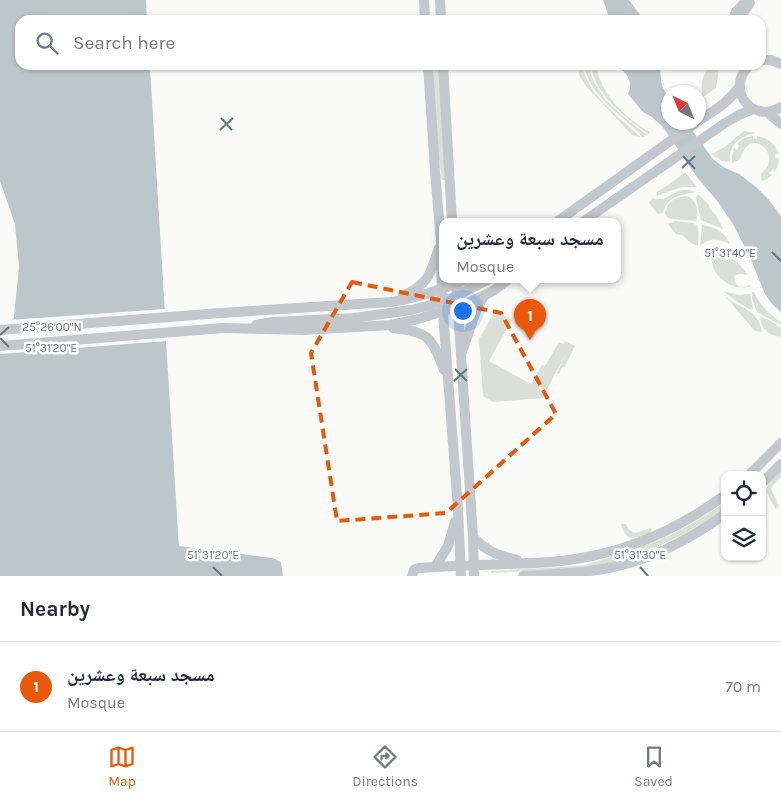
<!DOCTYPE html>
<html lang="en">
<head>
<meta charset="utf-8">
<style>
  :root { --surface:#fff; --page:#f6f6f7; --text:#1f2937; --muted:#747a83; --line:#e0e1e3; --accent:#ea580c }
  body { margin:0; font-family:Karla,"Noto Naskh Arabic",sans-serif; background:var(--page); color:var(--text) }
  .controls { position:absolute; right:15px; bottom:15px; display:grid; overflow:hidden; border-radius:10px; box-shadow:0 1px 4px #0004 }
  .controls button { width:45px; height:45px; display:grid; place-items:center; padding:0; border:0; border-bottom:1px solid var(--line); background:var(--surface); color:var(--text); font:25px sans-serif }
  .compass { position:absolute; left:661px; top:85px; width:45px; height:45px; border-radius:50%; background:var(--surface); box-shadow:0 1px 4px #0004; rotate:317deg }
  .you { position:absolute; left:462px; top:310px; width:18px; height:18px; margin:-12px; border:4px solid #fff; border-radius:50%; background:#1a73e8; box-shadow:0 0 0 8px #1a73e833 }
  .badge { display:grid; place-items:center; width:32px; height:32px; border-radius:50%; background:var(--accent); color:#fff; font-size:16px; font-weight:700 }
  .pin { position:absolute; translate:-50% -41px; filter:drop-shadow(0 1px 2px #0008) }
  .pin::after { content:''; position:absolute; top:26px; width:18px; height:15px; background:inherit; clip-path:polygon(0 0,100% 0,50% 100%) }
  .popup { position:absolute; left:439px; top:218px; width:182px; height:65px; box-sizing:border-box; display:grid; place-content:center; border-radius:10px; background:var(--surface); filter:drop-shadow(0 1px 4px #0005); font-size:16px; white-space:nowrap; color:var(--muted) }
  .popup b { font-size:19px; color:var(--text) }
  .popup::after { content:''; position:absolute; left:50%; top:100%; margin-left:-10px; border:10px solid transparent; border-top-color:var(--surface) }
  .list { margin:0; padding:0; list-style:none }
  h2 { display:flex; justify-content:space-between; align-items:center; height:65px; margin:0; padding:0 20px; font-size:21px }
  h2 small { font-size:16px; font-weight:400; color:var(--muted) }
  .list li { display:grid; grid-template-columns:32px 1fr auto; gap:15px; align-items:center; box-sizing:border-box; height:90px; padding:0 20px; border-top:1px solid var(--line) }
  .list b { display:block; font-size:19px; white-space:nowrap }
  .list p { margin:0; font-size:16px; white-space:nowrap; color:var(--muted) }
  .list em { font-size:16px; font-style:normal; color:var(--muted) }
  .icon { flex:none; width:28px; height:28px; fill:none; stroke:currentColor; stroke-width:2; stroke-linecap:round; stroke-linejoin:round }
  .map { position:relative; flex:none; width:781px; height:576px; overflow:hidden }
  .search { position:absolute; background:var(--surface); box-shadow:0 1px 4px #0004; left:15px; right:15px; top:15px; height:55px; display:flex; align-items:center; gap:12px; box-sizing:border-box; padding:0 18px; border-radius:15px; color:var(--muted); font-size:19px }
  .sheet { height:155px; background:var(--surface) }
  nav { display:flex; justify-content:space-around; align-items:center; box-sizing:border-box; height:70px; border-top:1px solid var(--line); background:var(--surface); font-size:14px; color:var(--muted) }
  nav a { display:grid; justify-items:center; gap:2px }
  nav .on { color:var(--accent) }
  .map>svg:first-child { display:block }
  .green { fill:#dadfd7 }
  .water { fill:#bbc7cb }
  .pier { fill:#fafaf8 }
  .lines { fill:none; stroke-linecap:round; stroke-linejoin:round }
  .minor { stroke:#c3c8cc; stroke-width:10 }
  .marked { fill:none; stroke:#e8590c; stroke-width:4; stroke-dasharray:10 6; stroke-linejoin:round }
  .ticks { fill:none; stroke:#657683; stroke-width:2 }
  .ticks-label { font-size:12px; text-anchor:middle; fill:#657683; stroke:#fff; stroke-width:5; stroke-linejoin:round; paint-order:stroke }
</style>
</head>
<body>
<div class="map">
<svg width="781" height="576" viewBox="0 0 781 576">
  <rect width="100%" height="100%" fill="#fafaf8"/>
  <g class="green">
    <polygon points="433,65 439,65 445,180 442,180 437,145"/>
    <path d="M 577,65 L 582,65 C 587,95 620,117 640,137 L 632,135 L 586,86 L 580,77 Z"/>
    <path d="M 584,65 L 589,65 C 593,96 624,117 647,135 L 643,137 C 623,116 589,95 584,65 Z"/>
    <path d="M 591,65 L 596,65 C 601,95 625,118 650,132 L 648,134 C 625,117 595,95 591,65 Z"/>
    <path d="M 710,65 L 713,66 L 714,65 L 720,65 L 716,88 L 703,97 C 700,85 702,75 710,65 Z"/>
    <path d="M 744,131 L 755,133 C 739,136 728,146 730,162 L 722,161 L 712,154 L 726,146 Z"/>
    <path d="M 753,136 L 753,139 L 757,138 L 757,136 C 768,138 775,143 779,154 L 775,154 L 775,158 L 779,159 L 778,165 L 775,172 L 773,169 L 769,173 L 772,175 L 767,179 L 762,181 L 761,173 C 781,160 760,134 747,146 C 743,150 742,156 739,160 L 732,163 L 732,157 L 734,148 L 737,150 L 739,146 L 737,144 L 744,138 Z"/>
    <polygon points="685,172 697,187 681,187 657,196 657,192 671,183"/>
    <path d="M 682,190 L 690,190 L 695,192 C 682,195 666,196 663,213 L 658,214 L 649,203 L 653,198 C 667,202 670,193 682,190 Z"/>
    <polygon points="697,195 699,195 709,205 710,209 716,215 723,229 701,220 696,198"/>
    <path d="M 680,197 C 682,197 687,196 689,197 C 697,200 699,215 696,221 L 671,219 L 667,217 L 665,213 C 667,204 672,199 680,197 Z"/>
    <path d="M 675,221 C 699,224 700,220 698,246 L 691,243 L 682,235 L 676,234 L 668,224 Z"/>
    <path d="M 702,225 C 714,227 725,232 730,244 C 718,239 708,237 700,247 Z"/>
    <path d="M 717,254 C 731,256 741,263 747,275 C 742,274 738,272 734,277 L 735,282 C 738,288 744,288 750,285 L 750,286 C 734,293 709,275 712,257 Z"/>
    <polygon points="723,291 739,295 750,294 753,309 751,310 736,301"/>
    <path d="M 752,292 L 754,292 C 760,305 769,315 781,322 L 781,325 L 757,312 L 752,298 Z"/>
    <path d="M 726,297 C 742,310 758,309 762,332 L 755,331 Z"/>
    <polygon points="495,311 512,320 489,361 531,384 542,365 545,366 559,342 563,344 565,341 575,346 565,366 562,368 559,374 557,373 566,354 546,391 540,387 539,388 545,393 543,398 493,402 483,396 479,339"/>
    <path d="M 760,317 L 769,320 L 781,328 L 781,337 C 769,336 761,329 760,317 Z"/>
    <path d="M 781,471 L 781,477 L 773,485 L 771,489 L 779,506 L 776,509 C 764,489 763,488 781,471 Z"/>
    <path d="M 725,502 L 725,509 L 686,533 L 648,551 L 623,560 L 584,568 L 491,573 L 491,571 L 579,566 L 586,565 C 610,557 634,550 657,541 C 681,531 703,517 725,502 Z"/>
    <path d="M 621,524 L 626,524 L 628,529 L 635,533 L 651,528 L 652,530 L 650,534 C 636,539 625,542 621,524 Z"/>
  </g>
  <g class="water">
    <polygon points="0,0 146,0 147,20 20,20 20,65 150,65 179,545 273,558 281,562 283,576 0,576 0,339 14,317 19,267 15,224 0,181"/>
    <polygon points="603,0 629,0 644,20 610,20"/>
    <path d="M 615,65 L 660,65 L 661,81 L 662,86 L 668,96 L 668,122 L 687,123 L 712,158 L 723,167 L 739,174 L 756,187 L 769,200 L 781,216 L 781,312 L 772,304 L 765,294 L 749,255 L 733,224 L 718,202 L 697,177 L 662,126 L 652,117 L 643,112 L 628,94 C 634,83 627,71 616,67 Z"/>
  </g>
  <polygon class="pier" points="150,65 153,65 181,543 271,556 282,560 284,564 273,558 179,546 166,341 0,354 0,334 9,320 165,309"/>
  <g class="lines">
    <g class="minor">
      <polyline points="424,0 425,20"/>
      <polyline points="440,0 441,20"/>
      <polyline points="733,20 736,12 747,0"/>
      <polyline points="742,20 743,13 750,3"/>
      <polyline points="761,60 771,60 781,64"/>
      <polyline points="428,65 435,171 441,243 442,300 458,509 461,576"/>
      <polyline points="443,65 452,221"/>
      <path d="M 750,65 C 724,88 752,125 781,107"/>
      <polyline points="767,112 781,124"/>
      <path d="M 698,121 C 715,110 728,103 740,86"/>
      <polyline points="558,221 697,122"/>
      <polyline points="584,221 725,123 739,115 753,109"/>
      <polyline points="456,279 473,537 474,576"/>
      <path d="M 403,296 C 430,283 430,274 439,248"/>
      <polyline points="452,298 489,279"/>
      <polyline points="256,325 273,322 354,318 411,310 431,305 446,298"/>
      <path d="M 393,328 C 430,332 431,337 444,370"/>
      <path d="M 0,330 L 221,313 L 391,302 C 418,298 442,289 467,279"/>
      <polyline points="0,346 223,328 303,330 391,325 418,319 466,304 493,291 509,279"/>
      <polyline points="462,352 476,311 484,296"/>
      <polyline points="749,475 781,443"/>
      <polyline points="762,483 781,464"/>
      <path d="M 473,537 C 486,551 499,556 517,560"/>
      <polyline points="435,567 448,546 455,522"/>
      <path d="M 412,576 L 414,570 L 419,568 C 448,566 477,565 507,564 C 530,563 553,563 575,559 C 630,551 680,528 725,495"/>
      <path d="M 523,576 C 550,574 577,574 603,569 C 647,562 689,540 725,514"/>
    </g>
  </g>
  <path class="marked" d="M 352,282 L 501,313 L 556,414 L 446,513 L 337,521 L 311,353 Z"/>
  <path class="ticks" d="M 221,118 L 232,130M 220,130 L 233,118M 683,156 L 695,169M 682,168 L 695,156M 772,252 L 781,261M 0,335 L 9,327M 0,338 L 9,347M 455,369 L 467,381M 454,381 L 467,369M 213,567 L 222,576M 640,567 L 648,576"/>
  <g class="ticks-label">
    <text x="730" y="257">51°31'40"E</text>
    <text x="52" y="331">25°26'00"N</text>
    <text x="51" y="352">51°31'20"E</text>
    <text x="213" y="559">51°31'20"E</text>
    <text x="640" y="559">51°31'30"E</text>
  </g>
</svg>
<div class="controls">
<button><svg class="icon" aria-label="locate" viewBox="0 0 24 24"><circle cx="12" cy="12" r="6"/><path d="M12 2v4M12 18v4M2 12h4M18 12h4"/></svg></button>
<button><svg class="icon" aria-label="layers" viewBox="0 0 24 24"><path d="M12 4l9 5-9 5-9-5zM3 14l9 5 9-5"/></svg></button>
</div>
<svg class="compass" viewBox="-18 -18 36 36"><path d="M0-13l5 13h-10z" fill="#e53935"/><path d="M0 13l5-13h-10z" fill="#747a83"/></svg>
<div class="you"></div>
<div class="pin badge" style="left:530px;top:340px">1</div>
<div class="popup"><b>مسجد سبعة وعشرين</b>Mosque</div>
<div class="search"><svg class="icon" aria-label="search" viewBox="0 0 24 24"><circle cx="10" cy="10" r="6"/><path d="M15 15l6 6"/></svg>Search here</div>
</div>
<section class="sheet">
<h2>Nearby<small></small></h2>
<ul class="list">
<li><span class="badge">1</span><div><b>مسجد سبعة وعشرين</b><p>Mosque</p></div><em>70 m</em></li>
</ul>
</section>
<nav>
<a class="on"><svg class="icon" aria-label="map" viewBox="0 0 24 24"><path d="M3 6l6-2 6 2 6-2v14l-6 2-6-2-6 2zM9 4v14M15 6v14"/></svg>Map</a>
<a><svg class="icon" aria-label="directions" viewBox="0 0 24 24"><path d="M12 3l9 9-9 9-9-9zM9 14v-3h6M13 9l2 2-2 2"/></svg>Directions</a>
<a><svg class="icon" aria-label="saved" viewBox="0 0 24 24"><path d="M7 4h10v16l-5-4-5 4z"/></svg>Saved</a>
</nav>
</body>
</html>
